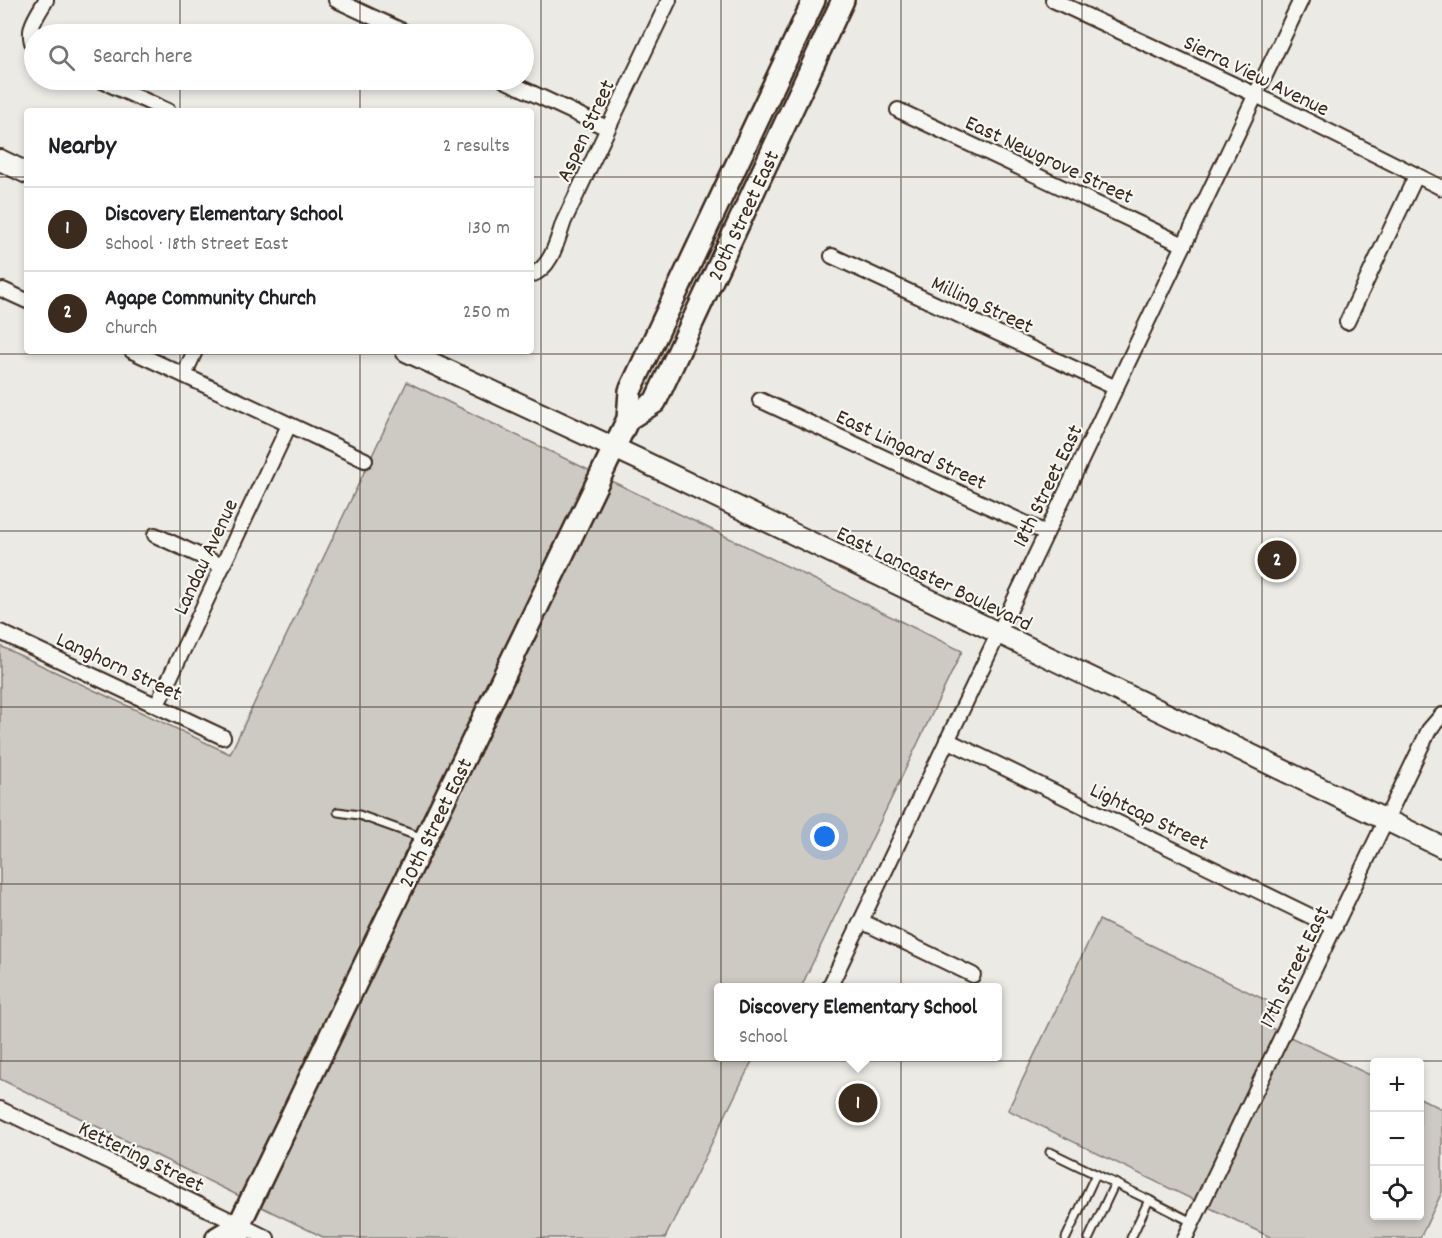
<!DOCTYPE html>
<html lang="en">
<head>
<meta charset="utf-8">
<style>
  :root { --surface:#fff; --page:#f6f6f6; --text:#202124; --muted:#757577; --line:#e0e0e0; --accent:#3b2a1e }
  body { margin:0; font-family:Dekko,sans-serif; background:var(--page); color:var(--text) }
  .controls { position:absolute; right:18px; bottom:18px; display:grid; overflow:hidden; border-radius:6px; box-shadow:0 3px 9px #0003 }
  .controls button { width:54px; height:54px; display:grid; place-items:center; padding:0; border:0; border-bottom:2px solid var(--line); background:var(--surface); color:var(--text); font:30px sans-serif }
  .you { position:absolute; left:825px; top:837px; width:21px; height:21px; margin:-15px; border:4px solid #fff; border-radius:50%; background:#1a73e8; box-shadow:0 0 0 9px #1a73e833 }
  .badge { display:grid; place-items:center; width:39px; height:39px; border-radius:50%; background:var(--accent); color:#fff; font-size:20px; font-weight:700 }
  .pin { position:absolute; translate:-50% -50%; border:3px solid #fff; box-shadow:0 2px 6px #0006 }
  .popup { position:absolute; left:714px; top:983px; width:288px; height:78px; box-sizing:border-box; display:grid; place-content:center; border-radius:6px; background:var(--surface); filter:drop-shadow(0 2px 4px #0005); font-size:20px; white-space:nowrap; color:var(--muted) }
  .popup b { font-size:22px; color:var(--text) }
  .popup::after { content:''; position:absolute; left:50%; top:100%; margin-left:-12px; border:12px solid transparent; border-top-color:var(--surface) }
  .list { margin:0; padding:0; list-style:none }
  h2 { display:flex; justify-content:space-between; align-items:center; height:78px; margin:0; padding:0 24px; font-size:26px }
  h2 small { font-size:20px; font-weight:400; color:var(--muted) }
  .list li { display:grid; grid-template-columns:39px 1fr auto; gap:18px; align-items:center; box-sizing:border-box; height:84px; padding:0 24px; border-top:2px solid var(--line) }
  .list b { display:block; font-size:22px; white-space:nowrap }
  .list p { margin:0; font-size:20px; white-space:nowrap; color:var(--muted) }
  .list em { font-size:20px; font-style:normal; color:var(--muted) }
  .icon { flex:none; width:33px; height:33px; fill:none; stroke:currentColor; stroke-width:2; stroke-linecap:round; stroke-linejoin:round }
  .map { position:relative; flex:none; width:1442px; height:1238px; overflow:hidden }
  .search { position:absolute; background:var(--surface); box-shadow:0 3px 9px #0003; left:24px; top:24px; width:510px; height:66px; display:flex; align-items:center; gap:15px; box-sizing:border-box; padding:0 21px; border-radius:33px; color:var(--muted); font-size:22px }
  .panel { position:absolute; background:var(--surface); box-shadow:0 3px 9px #0003; left:24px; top:108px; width:510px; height:246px; border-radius:6px }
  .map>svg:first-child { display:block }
  .green { fill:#cdcac4; stroke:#847a71; stroke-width:1.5 }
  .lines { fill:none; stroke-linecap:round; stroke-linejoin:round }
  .service-casing { stroke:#3b2a1e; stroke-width:11 }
  .minor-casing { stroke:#3b2a1e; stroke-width:18 }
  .secondary-casing { stroke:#3b2a1e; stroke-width:24 }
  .primary-casing { stroke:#3b2a1e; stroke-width:26 }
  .service { stroke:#f6f6f2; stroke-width:7 }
  .minor { stroke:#f6f6f2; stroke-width:14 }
  .secondary { stroke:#f6f6f2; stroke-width:20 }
  .primary { stroke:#f6f6f2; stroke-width:21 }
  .grid { fill:none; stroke:#3b2a1e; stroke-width:1.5; stroke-opacity:0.55 }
  .labels { text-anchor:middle; stroke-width:4.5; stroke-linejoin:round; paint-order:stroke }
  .street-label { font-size:22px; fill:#3b2a1e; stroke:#f6f6f2 }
</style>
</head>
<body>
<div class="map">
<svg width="1442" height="1238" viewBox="0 0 1442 1238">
  <rect width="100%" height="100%" fill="#ebeae5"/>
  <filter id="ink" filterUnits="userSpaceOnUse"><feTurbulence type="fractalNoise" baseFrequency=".0167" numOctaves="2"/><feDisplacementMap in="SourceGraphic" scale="12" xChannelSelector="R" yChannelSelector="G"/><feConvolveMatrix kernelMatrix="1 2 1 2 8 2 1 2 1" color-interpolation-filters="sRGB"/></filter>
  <g filter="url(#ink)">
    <g class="green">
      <polygon points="407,382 962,651 801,987 718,988 718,1056 754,1057 665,1238 325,1238 0,1079 0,646 230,754"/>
      <polygon points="1099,920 1278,1006 1267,1026 1374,1077 1374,1216 1420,1216 1420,1098 1442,1109 1442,1192 1420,1238 1272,1238 1008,1110"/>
    </g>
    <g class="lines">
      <defs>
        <g id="service">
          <polyline points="338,812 359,815 423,838"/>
          <polyline points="1050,1152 1149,1200"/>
          <polyline points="1066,1238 1096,1174"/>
          <polyline points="1089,1238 1115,1183"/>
          <polyline points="1131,1238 1149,1200 1192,1222"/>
        </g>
        <g id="minor">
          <polyline points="336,0 409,34"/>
          <polyline points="1053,0 1256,95 1442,188"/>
          <path d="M 34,47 C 25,29 37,16 46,0"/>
          <polyline points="100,80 168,111"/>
          <polyline points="504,80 607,128"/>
          <polyline points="898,110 1184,245"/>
          <polyline points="832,256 1116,388"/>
          <path d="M 531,275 C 552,268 557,240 564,221 L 669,0"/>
          <polyline points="3,290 27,301"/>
          <polyline points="1347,322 1416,176"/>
          <polyline points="132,351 365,460"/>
          <polyline points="184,375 195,351"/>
          <polyline points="760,400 1046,533"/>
          <polyline points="155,535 222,566"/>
          <polyline points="0,632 223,737"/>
          <polyline points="157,705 289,425"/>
          <polyline points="947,740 1335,928"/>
          <polyline points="861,921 973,975"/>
          <polyline points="829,988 1301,0"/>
          <polyline points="0,1109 267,1238"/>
          <polyline points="1185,1238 1429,730 1442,715"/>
        </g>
        <g id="secondary">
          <polyline points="0,160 27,173"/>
          <polyline points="406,351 638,459 1442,847"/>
        </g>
        <g id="primary">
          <polyline points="628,419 655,402 843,0"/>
          <polyline points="217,1238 239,1225"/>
          <polyline points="239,1238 239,1225 628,419 630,391 814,0"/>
        </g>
      </defs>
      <use href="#service" class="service-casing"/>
      <use href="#minor" class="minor-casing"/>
      <use href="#secondary" class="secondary-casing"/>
      <use href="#primary" class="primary-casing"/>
      <use href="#service" class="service"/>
      <use href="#minor" class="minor"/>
      <use href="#secondary" class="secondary"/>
      <use href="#primary" class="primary"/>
    </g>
  </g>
  <path class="grid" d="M 180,0 L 180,34M 360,0 L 360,34M 541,0 L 541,1238M 721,0 L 721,1238M 901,0 L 901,1238M 1082,0 L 1082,1238M 1262,0 L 1262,1238M 180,80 L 180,111M 360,80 L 360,111M 0,177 L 27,177M 531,177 L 1442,177M 180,351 L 180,1238M 360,351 L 360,1238M 0,354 L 1442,354M 0,531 L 1442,531M 0,707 L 1442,707M 0,884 L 1442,884M 0,1061 L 1442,1061"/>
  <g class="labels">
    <g class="street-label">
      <text transform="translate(1257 74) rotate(26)" y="8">Sierra View Avenue</text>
      <text transform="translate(584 130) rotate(-65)" y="8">Aspen Street</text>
      <text transform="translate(1050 158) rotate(25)" y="8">East Newgrove Street</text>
      <text transform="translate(742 215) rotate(-65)" y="8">20th Street East</text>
      <text transform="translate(983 303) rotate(25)" y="8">Milling Street</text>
      <text transform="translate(912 448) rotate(25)" y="8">East Lingard Street</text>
      <text transform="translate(1046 485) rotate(-64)" y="8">18th Street East</text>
      <text transform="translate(204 556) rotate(-65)" y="8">Landau Avenue</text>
      <text transform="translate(935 577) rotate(26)" y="8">East Lancaster Boulevard</text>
      <text transform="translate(120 665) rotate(25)" y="8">Langhorn Street</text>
      <text transform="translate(1150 815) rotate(26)" y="8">Lightcap Street</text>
      <text transform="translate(434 822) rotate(-64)" y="8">20th Street East</text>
      <text transform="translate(1293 966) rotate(-64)" y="8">17th Street East</text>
      <text transform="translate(142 1155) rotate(26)" y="8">Kettering Street</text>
    </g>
  </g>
</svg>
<div class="controls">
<button>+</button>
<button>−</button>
<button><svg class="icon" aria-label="locate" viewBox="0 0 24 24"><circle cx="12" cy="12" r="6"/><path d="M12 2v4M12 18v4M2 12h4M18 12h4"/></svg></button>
</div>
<div class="you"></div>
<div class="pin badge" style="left:858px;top:1103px">1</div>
<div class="popup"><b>Discovery Elementary School</b>School</div>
<div class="pin badge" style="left:1277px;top:560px">2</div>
<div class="search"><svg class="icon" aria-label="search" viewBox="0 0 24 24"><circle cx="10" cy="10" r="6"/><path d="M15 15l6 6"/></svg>Search here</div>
<section class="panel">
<h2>Nearby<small>2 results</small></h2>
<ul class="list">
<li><span class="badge">1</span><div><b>Discovery Elementary School</b><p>School · 18th Street East</p></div><em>130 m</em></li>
<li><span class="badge">2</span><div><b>Agape Community Church</b><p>Church</p></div><em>250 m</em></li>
</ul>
</section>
</div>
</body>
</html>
